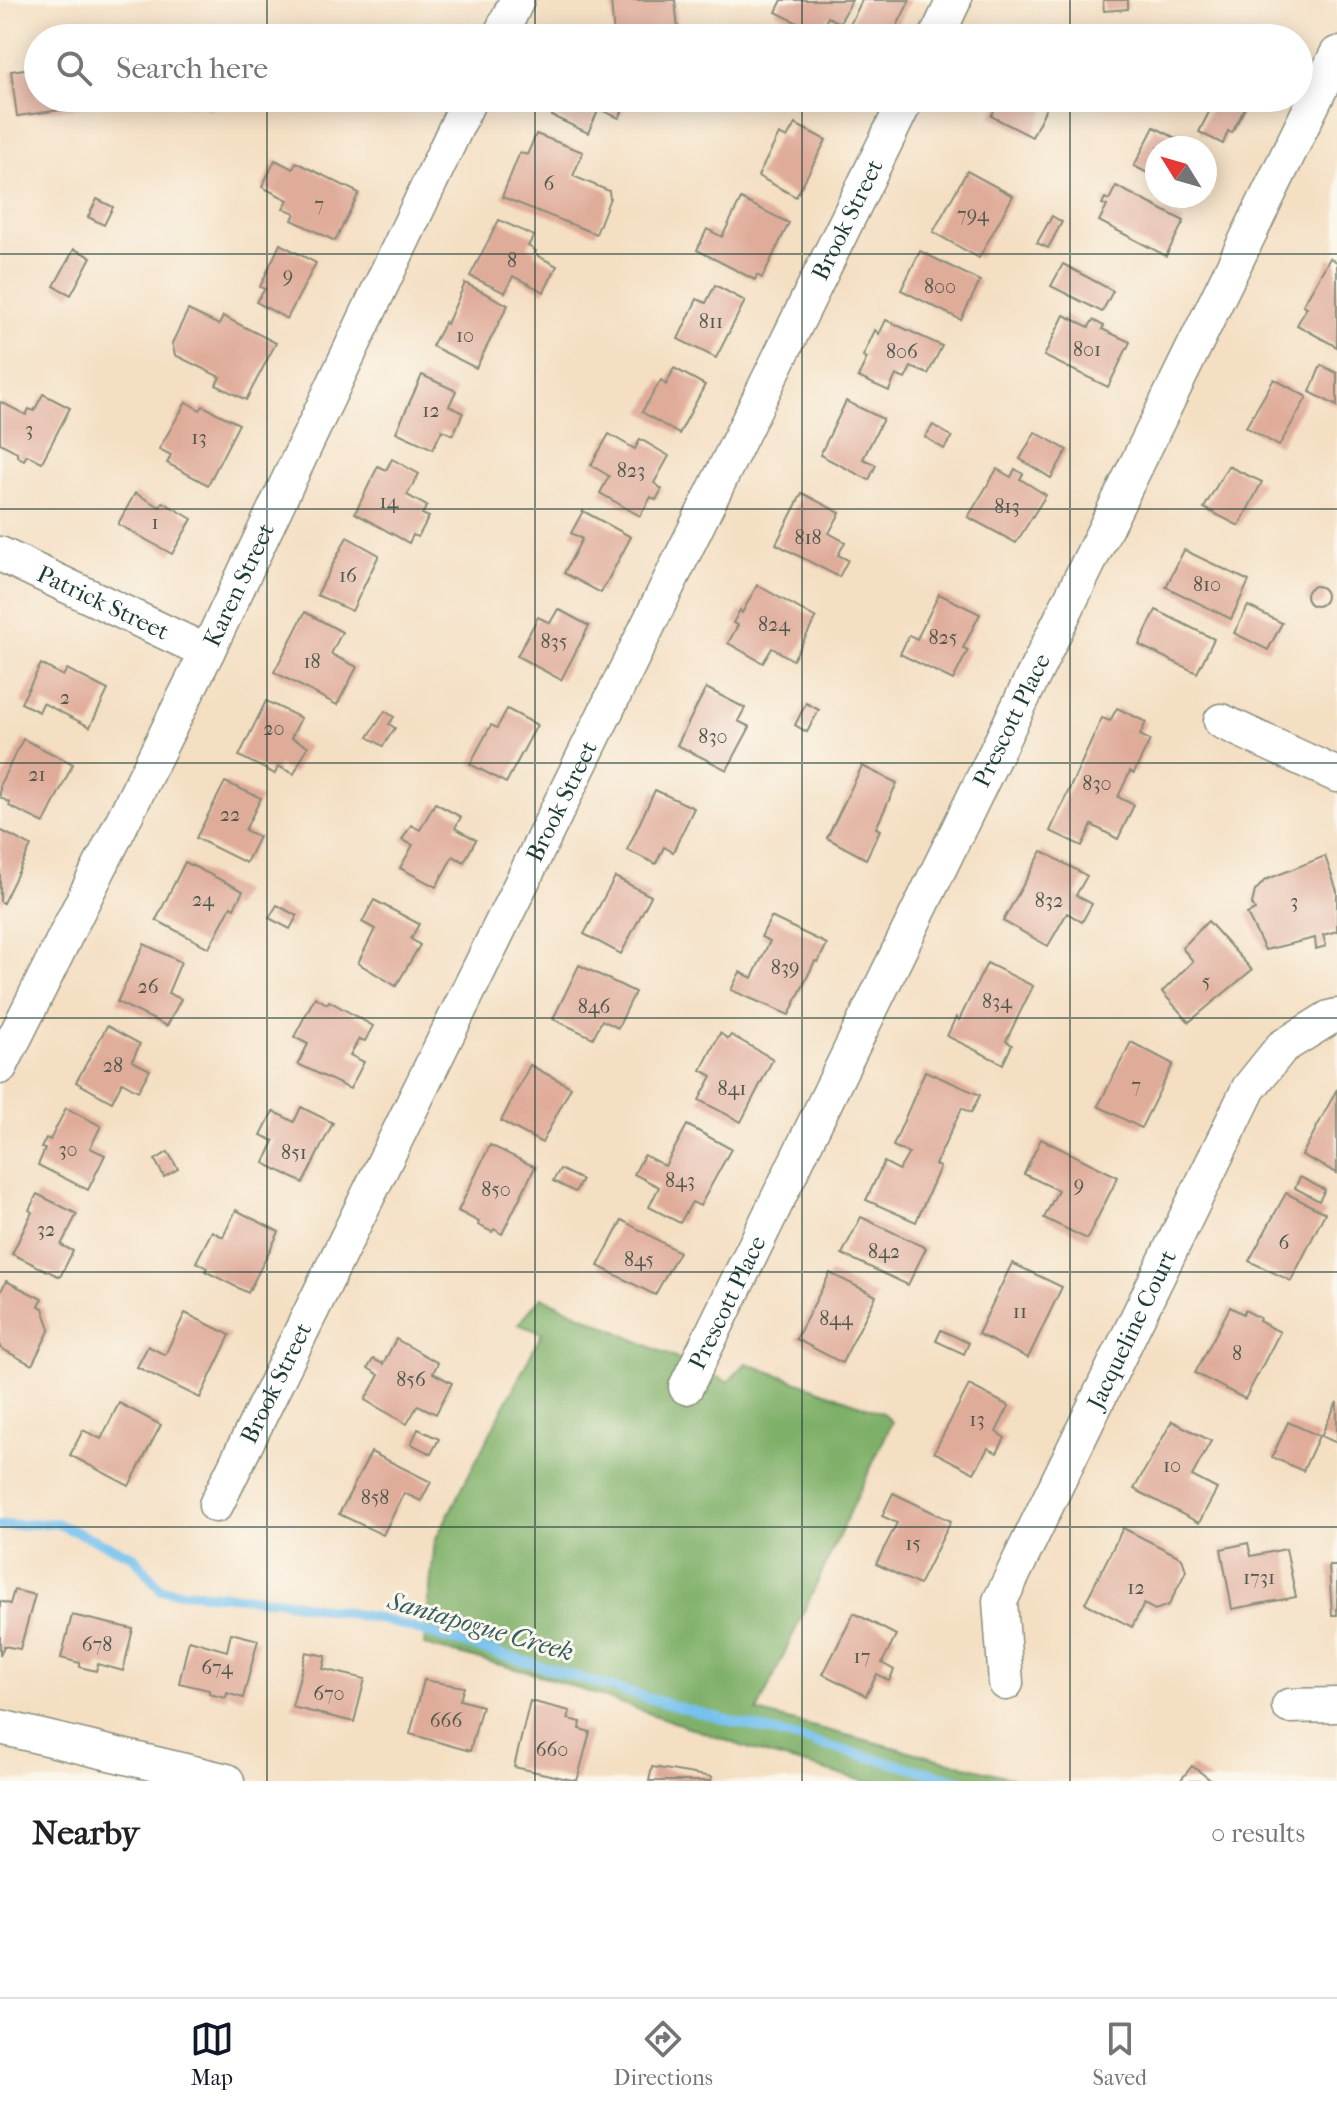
<!DOCTYPE html>
<html lang="en">
<head>
<meta charset="utf-8">
<style>
  :root { --surface:#fff; --page:#f6f6f6; --text:#202124; --muted:#757577; --line:#e0e0e0; --accent:#111827 }
  body { margin:0; font-family:"IM FELL French Canon",serif; background:var(--page); color:var(--text) }
  .compass { position:absolute; left:1145px; top:136px; width:72px; height:72px; border-radius:50%; background:var(--surface); box-shadow:0 4px 20px #0003; rotate:307deg }
  .list { margin:0; padding:0; list-style:none }
  h2 { display:flex; justify-content:space-between; align-items:center; height:104px; margin:0; padding:0 32px; font-size:34px }
  h2 small { font-size:26px; font-weight:400; color:var(--muted) }
  .icon { flex:none; width:44px; height:44px; fill:none; stroke:currentColor; stroke-width:2; stroke-linecap:round; stroke-linejoin:round }
  .map { position:relative; flex:none; width:1337px; height:1781px; overflow:hidden }
  .search { position:absolute; background:var(--surface); box-shadow:0 4px 20px #0003; left:24px; right:24px; top:24px; height:88px; display:flex; align-items:center; gap:20px; box-sizing:border-box; padding:0 28px; border-radius:44px; color:var(--muted); font-size:30px }
  .sheet { height:216px; background:var(--surface) }
  nav { display:flex; justify-content:space-around; align-items:center; box-sizing:border-box; height:112px; border-top:2px solid var(--line); background:var(--surface); font-size:22px; color:var(--muted) }
  nav a { display:grid; justify-items:center; gap:4px }
  nav .on { color:var(--accent) }
  .map>svg:first-child { display:block }
  .forest { fill:#7fb069; stroke:#4f764e; stroke-width:2 }
  .lines { fill:none; stroke-linecap:round; stroke-linejoin:round }
  .stream { stroke:#75c1ef; stroke-width:10 }
  .building { fill:#e0ac9a }
  .minor-casing { stroke:#8a8e7c; stroke-width:37 }
  .minor { stroke:#fff; stroke-width:34 }
  .grid { fill:none; stroke:#1f3d34; stroke-width:2; stroke-opacity:0.55 }
  .labels { text-anchor:middle; stroke-width:6; stroke-linejoin:round; paint-order:stroke }
  .number-label { font-size:20px; fill:#4f594e }
  .street-label { font-size:24px; fill:#1f3d34; stroke:#fbf7ec }
  .water-label { font-size:26px; font-style:italic; fill:#345e63; stroke:#fbf7ec }
</style>
</head>
<body>
<div class="map">
<svg width="1337" height="1781" viewBox="0 0 1337 1781">
  <rect width="100%" height="100%" fill="#fbf7ec"/>
  <filter id="ink" filterUnits="userSpaceOnUse"><feTurbulence type="fractalNoise" baseFrequency=".0125" numOctaves="2"/><feDisplacementMap in="SourceGraphic" scale="16" xChannelSelector="R" yChannelSelector="G"/><feConvolveMatrix kernelMatrix="1 2 1 2 8 2 1 2 1" color-interpolation-filters="sRGB"/></filter>
  <filter id="wash" filterUnits="userSpaceOnUse"><feTurbulence type="fractalNoise" baseFrequency=".006" numOctaves="4" result="noise"/><feDisplacementMap in="SourceGraphic" scale="32" xChannelSelector="R" yChannelSelector="G"/><feGaussianBlur stdDeviation="1.8" result="paint"/><feColorMatrix in="noise" values="0 0 0 0 0 0 0 0 0 0 0 0 0 0 0 0 0 1.4 0 .05"/><feComposite in="paint" operator="in"/></filter>
  <g filter="url(#wash)">
    <rect width="100%" height="100%" fill="#f4dfc3"/>
    <polygon class="forest" points="541,1297 728,1382 746,1363 883,1413 892,1422 757,1712 1024,1781 864,1781 759,1752 543,1676 424,1645 435,1540 542,1333 518,1324"/>
    <g class="lines">
      <polyline class="stream" points="0,1526 55,1523 133,1556 161,1590 276,1600 381,1619 685,1709 961,1781"/>
    </g>
    <g id="blocks">
      <g class="building">
        <polygon points="611,0 675,0 678,30 631,34 632,38 614,38"/>
        <polygon points="782,0 852,0 840,23 828,17 819,34 776,12"/>
        <polygon points="862,0 910,0 891,38 851,38 845,35"/>
        <polygon points="1103,0 1128,0 1128,9 1104,11"/>
        <polygon points="38,67 38,98 90,98 91,106 17,116 11,71"/>
        <polygon points="167,98 216,98 210,109 197,103 194,107 182,101 180,105"/>
        <polygon points="363,98 394,98 388,110"/>
        <polygon points="560,98 623,98 628,100 619,118 599,109 588,133 552,116"/>
        <polygon points="1001,98 1051,98 1032,137 991,116"/>
        <polygon points="1216,98 1250,98 1232,133 1228,131 1223,144 1199,132"/>
        <polygon points="795,124 826,140 796,197 758,176 779,134 787,138"/>
        <polygon points="1154,127 1195,148 1157,148 1157,178 1134,166"/>
        <polygon points="536,134 583,152 573,176 609,191 610,198 596,234 502,197 520,152 527,155"/>
        <polygon points="275,160 293,169 296,162 359,193 335,241 292,220 295,213 283,208 288,200 262,187"/>
        <polygon points="967,171 1013,196 979,258 933,232"/>
        <polygon points="1116,186 1184,221 1166,256 1099,221 1107,206 1102,204 1105,198 1109,200"/>
        <polygon points="97,199 113,207 104,225 88,217"/>
        <polygon points="741,199 789,223 762,278 757,275 755,280 697,250 707,229 722,237"/>
        <polygon points="1052,216 1062,222 1048,248 1037,243"/>
        <polygon points="499,220 534,236 528,246 536,251 534,254 557,266 544,292 513,276 505,293 470,276"/>
        <polygon points="280,244 316,263 287,319 256,302 265,289 260,287"/>
        <polygon points="74,249 91,257 71,295 54,286"/>
        <polygon points="920,251 980,281 961,320 901,290"/>
        <polygon points="1330,258 1337,262 1337,347 1297,325 1307,307 1303,305"/>
        <polygon points="1063,264 1113,291 1102,312 1051,286"/>
        <polygon points="465,283 508,305 476,368 432,346 445,322 447,324"/>
        <polygon points="715,285 745,301 716,358 678,339 697,299 706,303"/>
        <polygon points="188,310 219,325 223,316 276,343 246,400 216,385 220,377 175,355 172,343"/>
        <polygon points="1064,315 1089,327 1093,320 1104,326 1102,329 1130,342 1108,387 1044,356"/>
        <polygon points="886,320 942,346 928,374 911,367 905,379 896,375 889,391 858,377 867,358 863,356 875,330 879,334"/>
        <polygon points="1321,365 1337,373 1337,406 1310,392"/>
        <polygon points="674,368 705,385 679,434 642,412 661,380 666,385"/>
        <polygon points="422,375 456,391 449,406 463,413 453,435 442,430 433,449 396,432"/>
        <polygon points="1274,379 1307,397 1279,446 1246,427"/>
        <polygon points="43,394 70,408 42,462 27,455 24,460 17,456 17,452 0,443 0,404 1,402 26,415 29,409 34,411"/>
        <polygon points="846,401 883,419 863,459 876,465 869,480 820,455"/>
        <polygon points="186,402 200,410 203,406 239,424 208,485 167,463 171,455 159,449"/>
        <polygon points="933,425 952,437 944,449 925,437"/>
        <polygon points="1035,432 1067,450 1051,478 1020,459"/>
        <polygon points="609,434 635,449 640,439 669,456 654,483 662,489 656,500 651,497 640,516 600,493 609,476 591,465"/>
        <polygon points="392,459 419,474 407,495 427,506 422,514 429,517 418,537 413,535 409,543 355,513 378,466 386,470"/>
        <polygon points="1228,466 1262,482 1239,526 1204,508"/>
        <polygon points="997,469 1011,477 1015,469 1023,474 1020,479 1046,495 1016,543 968,517"/>
        <polygon points="135,493 160,507 163,502 192,519 172,554 118,524"/>
        <polygon points="802,493 840,513 829,533 845,542 838,555 848,560 839,577 776,544"/>
        <polygon points="583,511 631,537 601,593 564,573 582,539 571,533"/>
        <polygon points="347,537 379,555 352,611 317,595"/>
        <polygon points="1184,550 1249,581 1231,619 1166,587"/>
        <polygon points="757,585 816,618 793,660 772,648 763,663 728,643 738,625 733,623 740,610 742,613"/>
        <circle cx="1316" cy="596" r="10"/>
        <polygon points="939,594 980,614 963,648 968,650 953,680 900,654 909,635 917,639"/>
        <polygon points="1248,606 1282,623 1268,650 1234,633"/>
        <polygon points="558,609 589,626 561,680 517,656 538,617 550,623"/>
        <polygon points="1156,610 1214,639 1197,673 1139,645"/>
        <polygon points="305,612 342,632 331,654 357,667 337,705 274,672"/>
        <polygon points="41,664 63,676 67,669 108,690 90,727 43,703 39,712 21,703"/>
        <polygon points="706,688 745,708 738,721 750,727 727,770 677,745"/>
        <polygon points="266,701 301,718 291,738 308,746 294,774 278,766 275,774 239,756"/>
        <polygon points="806,703 819,710 807,732 795,725"/>
        <polygon points="1117,708 1146,722 1140,735 1150,740 1134,773 1130,771 1118,797 1134,805 1118,839 1092,825 1082,846 1050,831 1102,718 1110,721"/>
        <polygon points="507,709 537,725 506,783 470,764 491,725 497,728"/>
        <polygon points="385,711 394,717 389,724 395,728 383,746 368,737"/>
        <polygon points="23,739 73,764 44,823 9,806 10,803 0,797 0,784"/>
        <polygon points="862,766 897,783 876,828 880,830 866,859 827,838"/>
        <polygon points="225,782 261,798 245,830 259,837 246,863 196,838"/>
        <polygon points="655,790 694,808 673,852 664,847 656,864 627,850"/>
        <polygon points="435,803 461,817 455,828 476,840 464,862 453,856 436,887 400,868 413,845 402,840 411,825 420,830"/>
        <polygon points="0,830 31,846 3,903 0,901"/>
        <polygon points="1042,851 1087,876 1076,895 1092,904 1082,922 1067,913 1048,946 1003,921"/>
        <polygon points="1325,856 1337,891 1337,931 1323,935 1326,946 1316,949 1315,938 1265,950 1247,914 1255,910 1252,904 1255,891 1265,880"/>
        <polygon points="185,862 243,891 234,908 231,906 209,948 156,920"/>
        <polygon points="615,877 651,896 621,954 584,934"/>
        <polygon points="374,900 419,924 411,939 420,945 396,986 358,963 375,929 362,922"/>
        <polygon points="277,905 297,916 290,929 269,918"/>
        <polygon points="771,917 827,944 818,962 815,961 789,1015 731,990 740,972 752,978 770,941 761,937"/>
        <polygon points="1208,921 1252,970 1189,1022 1162,992 1193,961 1182,948"/>
        <polygon points="144,944 181,962 168,993 181,999 167,1026 117,1002"/>
        <polygon points="987,963 1033,986 1006,1041 1012,1045 1003,1064 947,1036 956,1017 959,1020"/>
        <polygon points="579,965 635,992 618,1028 602,1020 593,1038 553,1019"/>
        <polygon points="315,997 327,1004 329,1001 373,1026 365,1041 359,1039 350,1055 364,1062 350,1089 298,1064 308,1044 294,1037"/>
        <polygon points="107,1026 140,1044 132,1061 150,1070 138,1091 122,1082 112,1102 76,1082"/>
        <polygon points="720,1033 728,1039 731,1035 773,1059 741,1122 699,1100 712,1076 701,1070"/>
        <polygon points="1131,1042 1173,1064 1141,1128 1098,1106"/>
        <polygon points="530,1065 571,1087 542,1143 501,1121"/>
        <polygon points="925,1071 980,1095 971,1113 962,1108 935,1165 940,1167 916,1222 866,1200 884,1162 899,1170 909,1153 893,1146"/>
        <polygon points="1337,1089 1337,1173 1302,1155"/>
        <polygon points="301,1107 333,1123 303,1183 264,1163 274,1141 261,1135 273,1111 294,1122"/>
        <polygon points="66,1108 101,1126 90,1148 105,1155 88,1190 38,1165 45,1149 41,1148 46,1138 50,1140"/>
        <polygon points="687,1125 731,1149 700,1206 692,1202 680,1223 649,1207 659,1187 634,1174 644,1155 665,1166"/>
        <polygon points="1041,1139 1118,1177 1087,1239 1044,1218 1058,1190 1024,1174"/>
        <polygon points="490,1145 535,1167 502,1234 494,1229 492,1232 478,1225 479,1222 458,1211"/>
        <polygon points="168,1152 178,1169 164,1177 155,1160"/>
        <polygon points="560,1169 582,1180 575,1192 553,1181"/>
        <polygon points="1300,1177 1325,1190 1319,1201 1295,1188"/>
        <polygon points="1286,1193 1325,1213 1291,1281 1249,1261"/>
        <polygon points="37,1194 77,1214 61,1245 73,1251 60,1277 12,1254 32,1212 29,1210"/>
        <polygon points="236,1210 279,1232 248,1293 205,1271 207,1268 196,1262 212,1231 223,1237"/>
        <polygon points="861,1217 926,1248 908,1285 842,1254"/>
        <polygon points="622,1220 679,1252 655,1295 598,1266"/>
        <polygon points="1012,1263 1062,1287 1028,1358 978,1334"/>
        <polygon points="830,1273 876,1296 842,1363 796,1339"/>
        <polygon points="6,1281 42,1299 39,1306 43,1308 50,1329 32,1365 0,1348 0,1293"/>
        <polygon points="1230,1307 1243,1314 1245,1310 1260,1318 1259,1321 1280,1332 1245,1399 1195,1373"/>
        <polygon points="185,1313 230,1335 200,1398 137,1367 148,1346 165,1355"/>
        <polygon points="941,1330 969,1343 964,1354 936,1341"/>
        <polygon points="396,1339 438,1363 433,1373 452,1383 436,1414 418,1405 407,1424 365,1400 379,1375 368,1368 373,1359 383,1364"/>
        <polygon points="969,1385 1009,1406 996,1432 1005,1438 997,1453 988,1448 974,1473 934,1452"/>
        <polygon points="1337,1402 1337,1443 1321,1436"/>
        <polygon points="119,1403 161,1425 129,1486 70,1455 83,1430 101,1439"/>
        <polygon points="1172,1421 1211,1441 1192,1476 1217,1489 1199,1523 1134,1489"/>
        <polygon points="1288,1422 1319,1436 1303,1471 1272,1457"/>
        <polygon points="418,1429 439,1439 431,1454 411,1444"/>
        <polygon points="371,1452 431,1482 421,1501 404,1493 383,1535 339,1514"/>
        <polygon points="893,1493 951,1521 919,1585 876,1564 897,1523 882,1516"/>
        <polygon points="1123,1528 1182,1558 1186,1571 1169,1605 1155,1610 1144,1604 1132,1627 1085,1603"/>
        <polygon points="1248,1543 1251,1556 1286,1549 1296,1597 1232,1609 1221,1549"/>
        <polygon points="1329,1566 1337,1566 1337,1615 1332,1615"/>
        <polygon points="14,1590 35,1595 20,1649 4,1646 0,1656 0,1601 10,1604"/>
        <polygon points="854,1613 896,1635 882,1663 894,1670 889,1681 877,1674 866,1696 823,1674"/>
        <polygon points="72,1615 133,1629 123,1671 98,1664 96,1671 80,1667 80,1663 61,1658"/>
        <polygon points="231,1633 258,1640 243,1698 227,1693 226,1698 209,1694 209,1690 179,1683 189,1640 227,1651"/>
        <polygon points="306,1652 326,1656 323,1669 365,1679 354,1722 292,1707"/>
        <polygon points="424,1680 464,1687 460,1700 482,1706 470,1751 410,1734"/>
        <polygon points="530,1701 570,1711 568,1719 581,1722 580,1729 590,1732 577,1781 514,1767"/>
        <polygon points="1192,1766 1212,1781 1180,1781"/>
        <polygon points="652,1767 712,1777 711,1781 649,1781"/>
      </g>
    </g>
  </g>
  <g filter="url(#ink)">
    <use href="#blocks" fill-opacity="0" stroke="#8a8e7c" stroke-width="2"/>
    <g class="lines">
      <defs>
        <g id="minor">
          <polyline points="499,38 517,0"/>
          <polyline points="936,38 954,0"/>
          <path id="s1" d="M 0,554 L 207,652"/>
          <polyline points="1221,721 1337,775"/>
          <path id="s2" d="M 0,1067 L 207,652 L 470,98"/>
          <path id="s3" d="M 686,1387 L 1337,54"/>
          <path id="s4" d="M 216,1505 L 907,98"/>
          <path id="s5" d="M 1006,1683 L 1000,1601 L 1249,1088 L 1282,1047 L 1329,1018 L 1337,1016"/>
          <polyline points="1289,1706 1337,1705"/>
          <polyline points="0,1727 227,1781"/>
        </g>
      </defs>
      <use href="#minor" class="minor-casing"/>
      <use href="#minor" class="minor"/>
    </g>
  </g>
  <path class="grid" d="M 267,0 L 267,38M 535,0 L 535,38M 802,0 L 802,38M 1070,0 L 1070,38M 267,98 L 267,1781M 535,98 L 535,1781M 802,98 L 802,1781M 1070,98 L 1070,1781M 0,254 L 1337,254M 0,509 L 1337,509M 0,763 L 1337,763M 0,1018 L 1337,1018M 0,1272 L 1337,1272M 0,1527 L 1337,1527"/>
  <g class="labels">
    <g class="number-label">
      <text x="549" y="190">6</text>
      <text x="319" y="211">7</text>
      <text x="973" y="221">794</text>
      <text x="512" y="267">8</text>
      <text x="288" y="282">9</text>
      <text x="940" y="293">800</text>
      <text x="711" y="328">811</text>
      <text x="465" y="342">10</text>
      <text x="1087" y="356">801</text>
      <text x="902" y="358">806</text>
      <text x="431" y="417">12</text>
      <text x="29" y="436">3</text>
      <text x="199" y="444">13</text>
      <text x="631" y="477">823</text>
      <text x="389" y="508">14</text>
      <text x="1007" y="513">813</text>
      <text x="155" y="529">1</text>
      <text x="808" y="544">818</text>
      <text x="348" y="582">16</text>
      <text x="1207" y="591">810</text>
      <text x="774" y="631">824</text>
      <text x="943" y="644">825</text>
      <text x="554" y="648">835</text>
      <text x="312" y="668">18</text>
      <text x="65" y="704">2</text>
      <text x="274" y="735">20</text>
      <text x="713" y="743">830</text>
      <text x="37" y="781">21</text>
      <text x="1097" y="790">830</text>
      <text x="230" y="821">22</text>
      <text x="203" y="906">24</text>
      <text x="1049" y="907">832</text>
      <text x="1294" y="908">3</text>
      <text x="785" y="974">839</text>
      <text x="1206" y="988">5</text>
      <text x="148" y="993">26</text>
      <text x="997" y="1008">834</text>
      <text x="594" y="1013">846</text>
      <text x="113" y="1072">28</text>
      <text x="1136" y="1092">7</text>
      <text x="732" y="1095">841</text>
      <text x="68" y="1156">30</text>
      <text x="294" y="1159">851</text>
      <text x="680" y="1187">843</text>
      <text x="1079" y="1191">9</text>
      <text x="496" y="1196">850</text>
      <text x="46" y="1236">32</text>
      <text x="1284" y="1249">6</text>
      <text x="884" y="1258">842</text>
      <text x="639" y="1266">845</text>
      <text x="1020" y="1318">11</text>
      <text x="836" y="1325">844</text>
      <text x="1237" y="1360">8</text>
      <text x="411" y="1386">856</text>
      <text x="977" y="1426">13</text>
      <text x="1172" y="1472">10</text>
      <text x="375" y="1504">858</text>
      <text x="913" y="1550">15</text>
      <text x="1259" y="1584">1731</text>
      <text x="1136" y="1594">12</text>
      <text x="97" y="1651">678</text>
      <text x="862" y="1663">17</text>
      <text x="217" y="1674">674</text>
      <text x="329" y="1700">670</text>
      <text x="446" y="1727">666</text>
      <text x="552" y="1756">660</text>
    </g>
    <g class="street-label">
      <text dy="8" stroke="none"><textPath href="#s4" startOffset="1432">Brook Street</textPath></text>
      <text dy="8" stroke="none"><textPath href="#s2" startOffset="538">Karen Street</textPath></text>
      <text dy="8" stroke="none"><textPath href="#s1" startOffset="114">Patrick Street</textPath></text>
      <text dy="8" stroke="none"><textPath href="#s3" startOffset="742">Prescott Place</textPath></text>
      <text dy="8" stroke="none"><textPath href="#s4" startOffset="784">Brook Street</textPath></text>
      <text dy="8" stroke="none"><textPath href="#s3" startOffset="94">Prescott Place</textPath></text>
      <text dy="8" stroke="none"><textPath href="#s5" startOffset="384">Jacqueline Court</textPath></text>
      <text dy="8" stroke="none"><textPath href="#s4" startOffset="136">Brook Street</textPath></text>
    </g>
    <g class="water-label">
      <text transform="translate(481 1626) rotate(16)" y="9">Santapogue Creek</text>
    </g>
  </g>
</svg>
<svg class="compass" viewBox="-18 -18 36 36"><path d="M0-13l5 13h-10z" fill="#e53935"/><path d="M0 13l5-13h-10z" fill="#757577"/></svg>
<div class="search"><svg class="icon" aria-label="search" viewBox="0 0 24 24"><circle cx="10" cy="10" r="6"/><path d="M15 15l6 6"/></svg>Search here</div>
</div>
<section class="sheet">
<h2>Nearby<small>0 results</small></h2>
<ul class="list">
</ul>
</section>
<nav>
<a class="on"><svg class="icon" aria-label="map" viewBox="0 0 24 24"><path d="M3 6l6-2 6 2 6-2v14l-6 2-6-2-6 2zM9 4v14M15 6v14"/></svg>Map</a>
<a><svg class="icon" aria-label="directions" viewBox="0 0 24 24"><path d="M12 3l9 9-9 9-9-9zM9 14v-3h6M13 9l2 2-2 2"/></svg>Directions</a>
<a><svg class="icon" aria-label="saved" viewBox="0 0 24 24"><path d="M7 4h10v16l-5-4-5 4z"/></svg>Saved</a>
</nav>
</body>
</html>
